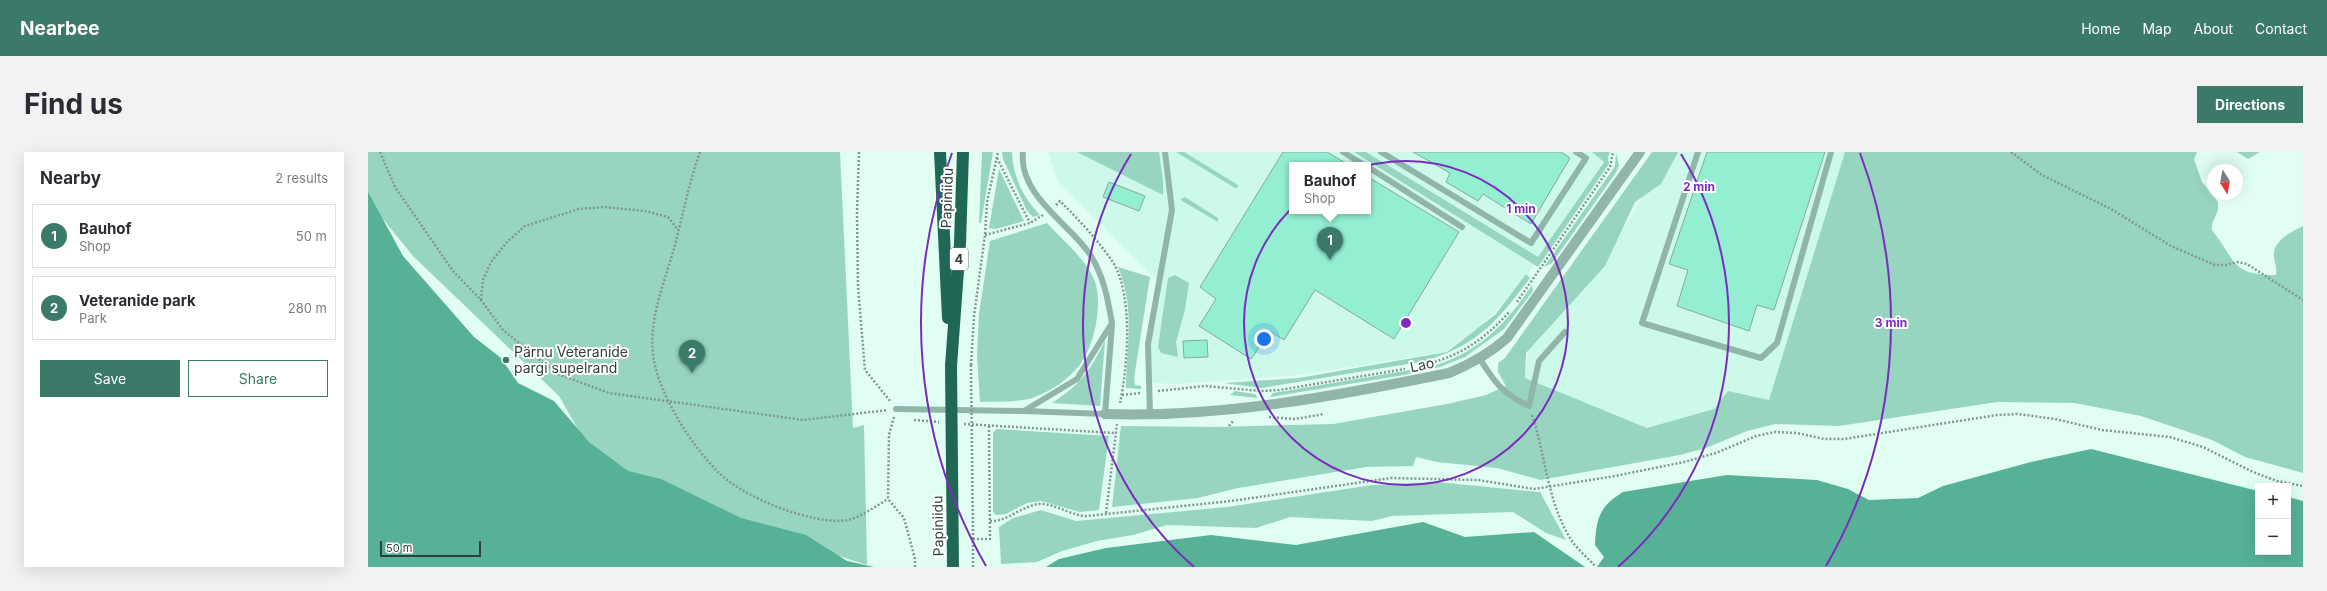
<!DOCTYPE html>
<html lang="en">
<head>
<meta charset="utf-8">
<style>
  :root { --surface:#fff; --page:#f2f2f3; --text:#2b2b33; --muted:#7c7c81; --line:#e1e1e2; --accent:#3b7a68 }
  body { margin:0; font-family:Inter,sans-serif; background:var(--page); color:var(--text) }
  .controls { position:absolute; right:12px; bottom:12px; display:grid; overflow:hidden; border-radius:0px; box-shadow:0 4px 16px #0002 }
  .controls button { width:36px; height:36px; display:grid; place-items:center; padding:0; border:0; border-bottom:1px solid var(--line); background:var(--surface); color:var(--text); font:20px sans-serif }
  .compass { position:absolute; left:1839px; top:12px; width:36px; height:36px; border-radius:50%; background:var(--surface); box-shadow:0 4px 16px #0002; rotate:169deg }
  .scale { position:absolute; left:12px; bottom:10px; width:101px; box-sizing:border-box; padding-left:4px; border:2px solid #313f3a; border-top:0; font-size:11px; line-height:14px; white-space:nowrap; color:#313f3a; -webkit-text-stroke:3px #fff; paint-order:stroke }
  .you { position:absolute; left:896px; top:187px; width:14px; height:14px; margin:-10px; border:3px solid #fff; border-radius:50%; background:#1a73e8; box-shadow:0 0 0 6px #1a73e833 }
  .badge { display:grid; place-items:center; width:26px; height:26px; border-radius:50%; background:var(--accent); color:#fff; font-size:13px; font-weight:700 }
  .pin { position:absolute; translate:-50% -33px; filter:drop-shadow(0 1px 2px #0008) }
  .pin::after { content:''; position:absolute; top:21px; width:14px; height:12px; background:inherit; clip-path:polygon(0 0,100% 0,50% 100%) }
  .popup { position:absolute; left:921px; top:10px; width:82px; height:52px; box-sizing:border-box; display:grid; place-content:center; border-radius:0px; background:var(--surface); filter:drop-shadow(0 1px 3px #0005); font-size:13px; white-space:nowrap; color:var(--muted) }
  .popup b { font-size:15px; color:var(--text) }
  .popup::after { content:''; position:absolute; left:50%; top:100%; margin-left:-8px; border:8px solid transparent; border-top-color:var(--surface) }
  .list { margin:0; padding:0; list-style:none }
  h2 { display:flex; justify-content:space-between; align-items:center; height:52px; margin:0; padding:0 16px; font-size:17px }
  h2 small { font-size:13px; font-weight:400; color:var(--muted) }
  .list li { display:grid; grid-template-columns:26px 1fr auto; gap:12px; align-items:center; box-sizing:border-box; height:64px; margin:0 8px 8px; padding:0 8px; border:1px solid var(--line); border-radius:0px }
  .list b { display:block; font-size:15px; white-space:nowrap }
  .list p { margin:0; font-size:13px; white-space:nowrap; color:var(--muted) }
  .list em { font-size:13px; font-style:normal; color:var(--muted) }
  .actions { display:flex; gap:8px; padding:12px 16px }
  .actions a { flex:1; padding:9px 0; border:1px solid var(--accent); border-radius:0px; text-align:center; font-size:14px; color:var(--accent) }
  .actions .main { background:var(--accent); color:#fff }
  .map { position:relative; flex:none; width:1935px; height:415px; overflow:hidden; border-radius:0px }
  header { display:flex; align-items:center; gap:24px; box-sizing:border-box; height:56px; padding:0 20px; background:var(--accent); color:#fff }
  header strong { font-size:19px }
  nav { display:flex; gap:22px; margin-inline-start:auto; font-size:14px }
  .intro { display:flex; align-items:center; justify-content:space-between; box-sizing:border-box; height:96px; padding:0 24px }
  h1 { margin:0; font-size:28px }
  .button { padding:10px 18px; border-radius:0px; background:var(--accent); color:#fff; font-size:14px; font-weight:700 }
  main { display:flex; gap:24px; padding:0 24px }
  aside { flex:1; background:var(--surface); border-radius:0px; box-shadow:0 4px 16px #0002 }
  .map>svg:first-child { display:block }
  .built { fill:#cdf9ea; fill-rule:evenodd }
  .green { fill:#97d5c1 }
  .water { fill:#56b197 }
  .building { fill:#93eed2; stroke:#87a99d }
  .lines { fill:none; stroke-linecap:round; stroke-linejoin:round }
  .path { stroke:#82978f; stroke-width:2.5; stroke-dasharray:2 2; stroke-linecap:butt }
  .lane { stroke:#91b6a9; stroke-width:6 }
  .street { stroke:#91b6a9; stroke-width:10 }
  .highway { stroke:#206855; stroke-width:12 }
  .path-bridge { stroke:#82978f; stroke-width:2.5; stroke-dasharray:2 2; stroke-linecap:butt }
  .highway-bridge { stroke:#206855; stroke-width:12 }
  .ring { fill:none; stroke:#7b2cbf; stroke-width:2 }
  .poi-dot { fill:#3b7a68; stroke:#fff; stroke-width:1.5 }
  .labels { text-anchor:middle; stroke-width:4; stroke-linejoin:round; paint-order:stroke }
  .shield { fill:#fff; stroke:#6f7975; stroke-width:1 }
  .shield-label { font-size:13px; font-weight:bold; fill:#313f3a }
  .street-label { font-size:14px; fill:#313f3a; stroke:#fff }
  .poi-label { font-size:14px; fill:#313f3a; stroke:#fff; text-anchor:start }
  .centre { fill:#7b2cbf; stroke:#fff; stroke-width:2 }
  .ring-label { font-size:12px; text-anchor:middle; font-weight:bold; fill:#7b2cbf; stroke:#fff; stroke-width:4; stroke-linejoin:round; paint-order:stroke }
</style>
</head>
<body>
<header>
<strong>Nearbee</strong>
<nav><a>Home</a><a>Map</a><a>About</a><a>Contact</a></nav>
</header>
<div class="intro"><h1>Find us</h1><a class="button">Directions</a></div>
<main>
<aside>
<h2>Nearby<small>2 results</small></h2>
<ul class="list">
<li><span class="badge">1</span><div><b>Bauhof</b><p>Shop</p></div><em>50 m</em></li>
<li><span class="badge">2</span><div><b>Veteranide park</b><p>Park</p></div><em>280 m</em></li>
</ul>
<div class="actions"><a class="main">Save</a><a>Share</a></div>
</aside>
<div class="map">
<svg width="1935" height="415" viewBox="0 0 1935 415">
  <rect width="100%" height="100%" fill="#e1fef3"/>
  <g class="built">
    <path d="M 681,0 L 1240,0 L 1213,46 L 1149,137 L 1108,178 L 1076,200 L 932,223 L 809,232 L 781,231 L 780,192 L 791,131 L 689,28 ZM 924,13 L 1000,13 L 1000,59 L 924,59 Z"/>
    <polygon points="1296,0 1479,0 1401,248 1360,239 1346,257 1279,276 1157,227 1161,193 1233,112 1269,54"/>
  </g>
  <g class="green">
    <polygon points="0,0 472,0 485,276 496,273 499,413 415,386 229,311 191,244 46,105 0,49"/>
    <polygon points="614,0 625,0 613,71 611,71"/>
    <path d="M 634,0 L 644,0 C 645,25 655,45 672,63 L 665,65 L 659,59 L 635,7 Z"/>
    <polygon points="709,0 791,0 795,28 795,43"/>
    <polygon points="808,0 816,0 870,33 869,36 867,36"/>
    <polygon points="986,0 998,0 1170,105 1236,10 1224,0 1242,0 1240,6 1241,12 1170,115"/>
    <polygon points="1248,0 1251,14 1247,22 1184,111 1176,115 1243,20 1247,14"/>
    <path d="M 1284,0 L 1310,0 L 1293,32 L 1267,50 L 1237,114 L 1158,201 L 1157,226 L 1279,276 L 1346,257 L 1360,239 L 1401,248 L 1477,0 L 1829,0 L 1826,7 L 1834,30 L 1850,50 L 1850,58 L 1844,72 L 1844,78 C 1869,110 1863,123 1908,123 C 1909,114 1907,113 1906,105 C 1904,89 1923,80 1935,74 L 1935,321 L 1877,305 L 1844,288 L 1773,264 L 1707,251 L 1629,250 L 1471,274 L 1407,272 L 1379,279 L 1338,296 L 1312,303 L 1172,328 L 1129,316 L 1069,310 L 1048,305 L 1045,314 L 998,315 L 870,336 L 830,346 L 744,355 L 753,274 L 848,275 L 965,272 L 1079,252 L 1118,243 L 1138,234 L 1130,220 L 1130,211 L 1137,206 Z"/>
    <polygon points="1869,0 1892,0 1880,7"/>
    <polygon points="631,17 656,69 628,77 621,76"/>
    <polygon points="817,45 850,66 850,70 814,49 813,47"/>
    <path d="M 679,71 C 695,89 721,109 728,133 C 734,156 726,198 709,216 C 698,229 683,239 667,245 C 651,251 629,249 612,250 L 609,203 L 611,162 L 622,89 Z"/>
    <path d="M 750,115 L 782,125 L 766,226 L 767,233 L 773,234 L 773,237 L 758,236 C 759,194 767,155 750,115 Z"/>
    <path d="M 1158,122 L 1162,126 C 1128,171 1108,195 1052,210 L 893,236 L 856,231 L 931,226 L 1079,200 L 1128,162 Z"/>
    <polygon points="807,123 821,131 817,158 808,190 810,205 793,201 790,195 800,126"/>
    <path d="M 1164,133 L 1165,139 L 1136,177 L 1097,205 L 1072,215 L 1036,223 L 902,245 L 905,241 L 1066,214 C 1112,199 1138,172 1164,133 Z"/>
    <path d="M 737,188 L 732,254 L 684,251 C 712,233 723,218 737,188 Z"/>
    <polygon points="867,239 887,242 890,246 862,243"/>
    <polygon points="628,277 741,284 731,358 712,360 673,349 659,351 638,362 628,363 625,360 625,281"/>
    <polygon points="1069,330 1172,340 1198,388 1178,381 1145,360 1024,364 1004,369 922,365 888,376 799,373 765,383 729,389 694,399 669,410 633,412 631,375 645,366 673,358 708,369 859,355 1004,333"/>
  </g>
  <g class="water">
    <polygon points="0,40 35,104 106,185 133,206 150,231 186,249 221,290 260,319 293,327 373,366 438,383 479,409 506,415 0,415"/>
    <path d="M 1723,297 L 1890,339 L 1890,400 L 1920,400 L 1920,345 L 1935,349 L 1935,415 L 1229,415 L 1236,405 L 1227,393 C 1228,366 1232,354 1255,340 L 1359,323 L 1449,328 L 1480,337 L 1501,348 L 1550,346 L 1575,334 L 1663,310 Z"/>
    <polygon points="1055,370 1097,385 1166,380 1217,415 678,415 691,407 738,396 843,383 928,393"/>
  </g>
  <g class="building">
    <polygon points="915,0 959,0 981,13 924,13 924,59 1000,59 1000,25 1091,80 1026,187 947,138 916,188 902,179 883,207 831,174 848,147 832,135"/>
    <polygon points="1045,0 1193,0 1202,6 1163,72 1115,42 1110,49 1078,30 1082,21"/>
    <polygon points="1339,0 1457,0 1406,158 1389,153 1381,179 1309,154 1320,118 1301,112"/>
    <polygon points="741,30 777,44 771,59 735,45"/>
    <polygon points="839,188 840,205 816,206 815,189"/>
  </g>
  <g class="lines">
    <g class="path">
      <polyline points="12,0 27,35 85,119 113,148 135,178 190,222 241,241 435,268 520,258"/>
      <path d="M 332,0 C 321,31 315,62 307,93 C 297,129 281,165 285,202 C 289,240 323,293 350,320 C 374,345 446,374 480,368 C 493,365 508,354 520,347"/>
      <polyline points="491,0 489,61 490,135 497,218 523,250"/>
      <polyline points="1643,0 1674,23 1743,57 1803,94 1847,113 1858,113 1869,110 1879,112 1935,148"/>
      <polyline points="629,6 662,71"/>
      <path d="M 688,53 L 692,49 C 711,68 731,89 746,112 C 765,145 760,214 752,251"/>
      <polyline points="617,83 662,71 675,63"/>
      <polyline points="113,148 115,128 123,110 139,90 157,74 211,57 236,55 277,59 300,65 310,78"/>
      <polyline points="1149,150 1242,15 1245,0"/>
      <path d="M 1059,212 C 1094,203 1118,186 1142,159"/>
      <polyline points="603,213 606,164 617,83 619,50 630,0"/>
      <polyline points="790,239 837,234 893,239 911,238 1037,217"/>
      <polyline points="754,243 773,241"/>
      <path d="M 1164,263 C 1178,304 1179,351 1204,389 C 1210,398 1220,406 1227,414"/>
      <polyline points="526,265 521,283 520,347 536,366 547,407 547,415"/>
      <polyline points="901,265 927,267 956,262"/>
      <polyline points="546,268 571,270"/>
      <polyline points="596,272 747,281"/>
      <polyline points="861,274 865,269"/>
      <polyline points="738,361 749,272"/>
      <path d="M 622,369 C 639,370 653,354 671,352 C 687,351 703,364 719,364 L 863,349 L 1023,326 L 1110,328 L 1166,337 L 1247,324 L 1316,310 L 1348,301 L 1388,284 L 1407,280 L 1429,281 L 1456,287 L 1476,287 L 1629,263 L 1650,262 L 1687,267 L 1734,278 L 1802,285 L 1835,295 L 1885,320 L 1909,329 L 1935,334"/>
      <polyline points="605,415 605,387 622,387 621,274"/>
    </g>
    <g class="lane">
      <polyline points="975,0 996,13"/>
      <polyline points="1013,0 1163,91 1218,6 1208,0"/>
      <polyline points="1330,0 1274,171 1393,206 1409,191 1463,0"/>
      <polyline points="1000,15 1094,75"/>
      <path d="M 1112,207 C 1127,231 1135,242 1161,254 L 1171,209 L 1197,180"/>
      <path d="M 528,257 L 656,259 L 709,227 L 744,171 C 740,148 736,125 723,104 C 704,73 650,44 655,0"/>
      <polyline points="656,259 737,262 744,173"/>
      <polyline points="782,263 780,192 804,58 797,0"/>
    </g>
    <path class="street" d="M 737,262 C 852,266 968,244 1081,221 C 1103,212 1121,202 1139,186 L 1272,0"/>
    <g class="highway">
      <polyline points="572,0 580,166"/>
      <polyline points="583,214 592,91 595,0"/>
    </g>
    <polyline class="path-bridge" points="603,213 605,387"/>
    <polyline class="highway-bridge" points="583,214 585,415"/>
  </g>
  <g class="ring">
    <circle cx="1038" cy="171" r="162"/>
    <path d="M826 415A323 323 0 0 1 763 2M1313 2A323 323 0 0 1 1250 415"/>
    <path d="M618 414A485 485 0 0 1 584 1M1492 1A485 485 0 0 1 1458 414"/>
  </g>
  <circle class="poi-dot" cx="138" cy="208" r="4"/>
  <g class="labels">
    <rect class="shield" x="582" y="96" width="18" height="22" rx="3"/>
    <g class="shield-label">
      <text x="591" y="112">4</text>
    </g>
    <g class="street-label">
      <text transform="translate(579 46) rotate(-88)" y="5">Papiniidu</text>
      <text transform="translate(1054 213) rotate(-12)" y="5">Lao</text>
      <text transform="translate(570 374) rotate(-91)" y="5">Papiniidu</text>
    </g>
    <g class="poi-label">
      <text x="146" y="205">Pärnu Veteranide<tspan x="146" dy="16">pargi supelrand</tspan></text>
    </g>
  </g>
  <circle cx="1038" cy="171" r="6" class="centre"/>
  <g class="ring-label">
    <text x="1331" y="39">2 min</text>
    <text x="1153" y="61">1 min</text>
    <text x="1523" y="175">3 min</text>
  </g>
</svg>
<div class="controls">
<button>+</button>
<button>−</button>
</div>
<svg class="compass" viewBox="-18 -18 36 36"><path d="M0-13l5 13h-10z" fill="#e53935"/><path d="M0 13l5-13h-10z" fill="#7c7c81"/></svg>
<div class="scale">50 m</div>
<div class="you"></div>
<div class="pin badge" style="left:962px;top:108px">1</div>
<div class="popup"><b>Bauhof</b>Shop</div>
<div class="pin badge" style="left:324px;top:221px">2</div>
</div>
</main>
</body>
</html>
